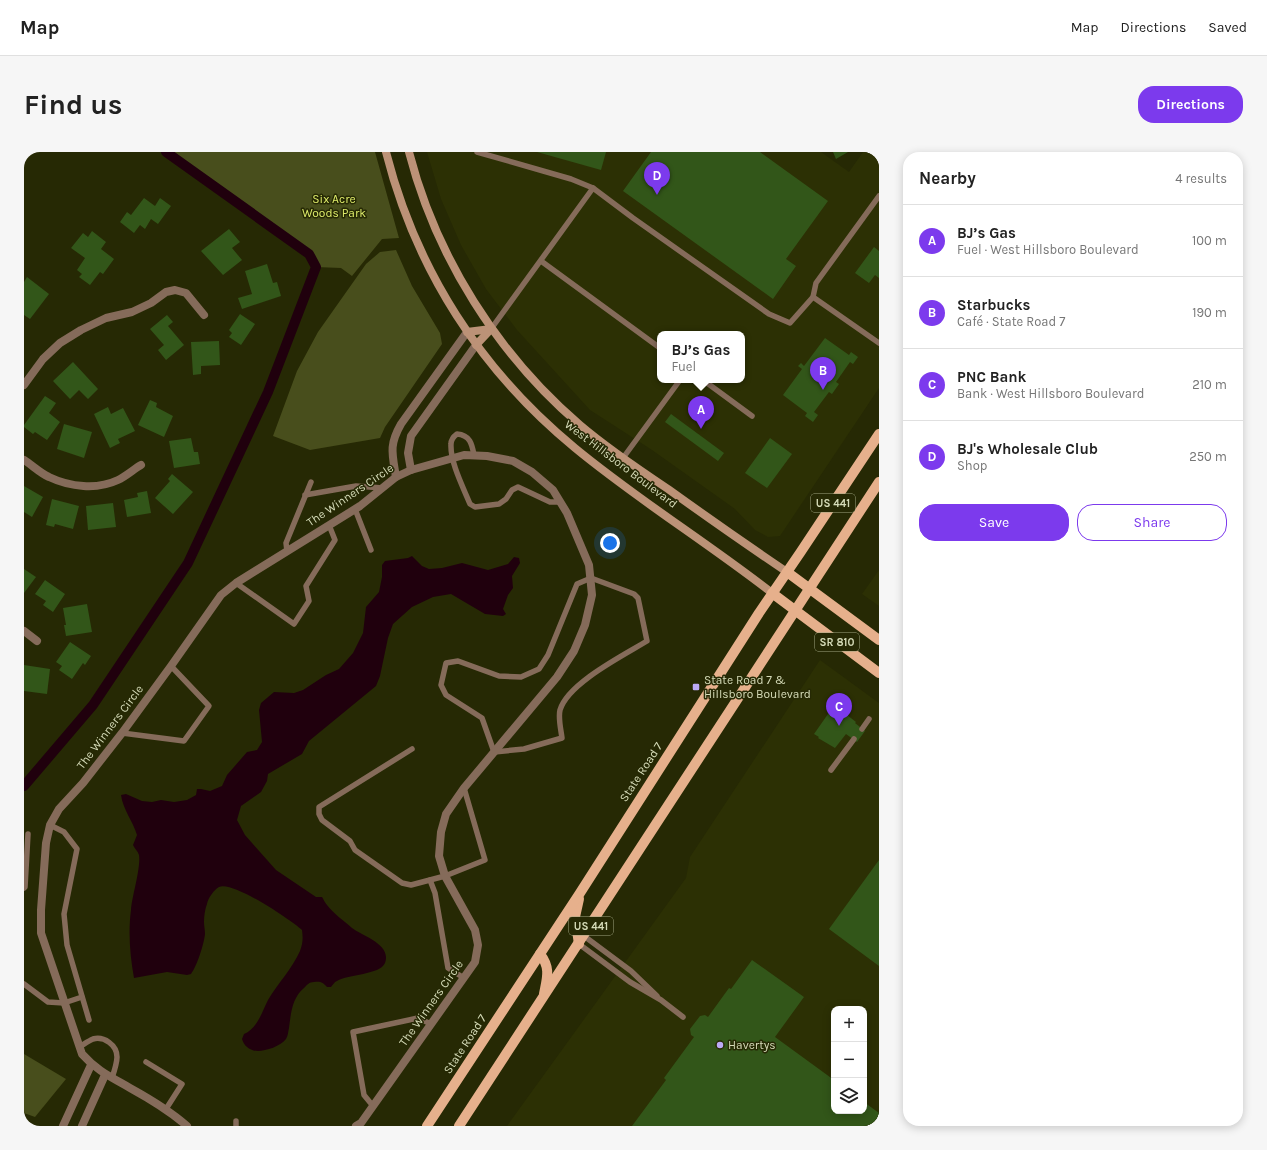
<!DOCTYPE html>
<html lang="en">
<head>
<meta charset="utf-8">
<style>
  :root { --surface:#fff; --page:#f6f6f6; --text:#222; --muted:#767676; --line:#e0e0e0; --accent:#7c3aed }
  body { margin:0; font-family:Karla,sans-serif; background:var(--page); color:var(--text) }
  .controls { position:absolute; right:12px; bottom:12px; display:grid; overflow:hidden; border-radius:8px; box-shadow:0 2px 10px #0003 }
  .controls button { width:36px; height:36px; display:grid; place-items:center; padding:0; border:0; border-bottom:1px solid var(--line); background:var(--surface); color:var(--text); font:20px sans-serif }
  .you { position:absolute; left:586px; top:391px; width:14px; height:14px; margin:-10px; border:3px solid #fff; border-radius:50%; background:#1a73e8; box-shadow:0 0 0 6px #1a73e833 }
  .badge { display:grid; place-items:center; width:26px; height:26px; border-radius:50%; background:var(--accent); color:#fff; font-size:13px; font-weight:700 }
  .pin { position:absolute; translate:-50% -33px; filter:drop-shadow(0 1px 2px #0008) }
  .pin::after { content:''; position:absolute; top:21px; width:14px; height:12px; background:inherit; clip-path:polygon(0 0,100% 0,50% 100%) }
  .popup { position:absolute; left:633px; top:179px; width:88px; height:52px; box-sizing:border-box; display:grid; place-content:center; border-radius:8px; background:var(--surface); filter:drop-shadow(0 1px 3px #0005); font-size:13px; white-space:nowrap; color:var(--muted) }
  .popup b { font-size:15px; color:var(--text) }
  .popup::after { content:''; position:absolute; left:50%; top:100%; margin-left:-8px; border:8px solid transparent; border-top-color:var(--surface) }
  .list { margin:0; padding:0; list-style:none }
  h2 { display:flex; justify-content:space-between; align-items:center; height:52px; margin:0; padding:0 16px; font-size:17px }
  h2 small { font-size:13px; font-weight:400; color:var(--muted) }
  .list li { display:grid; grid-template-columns:26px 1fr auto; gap:12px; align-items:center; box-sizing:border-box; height:72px; padding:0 16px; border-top:1px solid var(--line) }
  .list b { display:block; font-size:15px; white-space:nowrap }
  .list p { margin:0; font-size:13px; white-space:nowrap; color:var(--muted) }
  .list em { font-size:13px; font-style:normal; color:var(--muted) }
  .actions { display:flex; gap:8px; padding:12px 16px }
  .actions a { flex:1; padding:9px 0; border:1px solid var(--accent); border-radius:16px; text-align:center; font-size:14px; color:var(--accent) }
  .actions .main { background:var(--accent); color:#fff }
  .icon { flex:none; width:22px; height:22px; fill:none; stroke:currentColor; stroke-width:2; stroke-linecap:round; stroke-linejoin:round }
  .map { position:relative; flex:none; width:855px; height:974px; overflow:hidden; border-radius:16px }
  header { display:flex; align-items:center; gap:24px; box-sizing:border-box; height:56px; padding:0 20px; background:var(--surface); border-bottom:1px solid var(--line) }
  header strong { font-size:19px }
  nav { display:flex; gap:22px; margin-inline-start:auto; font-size:14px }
  .intro { display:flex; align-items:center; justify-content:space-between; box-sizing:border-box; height:96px; padding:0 24px }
  h1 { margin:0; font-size:28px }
  .button { padding:10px 18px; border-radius:16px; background:var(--accent); color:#fff; font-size:14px; font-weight:700 }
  main { display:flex; gap:24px; padding:0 24px }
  aside { flex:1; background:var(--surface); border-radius:16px; box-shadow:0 2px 10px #0003 }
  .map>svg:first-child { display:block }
  .built { fill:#2c3004; fill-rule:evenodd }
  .green { fill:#484e1c }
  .water { fill:#20000d }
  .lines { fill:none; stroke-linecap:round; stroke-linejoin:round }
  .canal { stroke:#20000d; stroke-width:10 }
  .building { fill:#325619 }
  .lane { stroke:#856b5a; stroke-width:5.5 }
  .street { stroke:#856b5a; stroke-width:8 }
  .secondary { stroke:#bc9277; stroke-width:8 }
  .primary { stroke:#e6b08c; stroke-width:10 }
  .poi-dot { fill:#bcaaf6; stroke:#262904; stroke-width:1.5 }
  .labels { text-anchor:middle; stroke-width:3; stroke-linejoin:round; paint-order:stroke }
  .shield { fill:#262904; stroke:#a0a682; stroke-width:1 }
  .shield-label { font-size:11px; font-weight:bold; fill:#d5dbb8 }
  .park-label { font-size:12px; fill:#deec6b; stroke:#262904 }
  .street-label { font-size:12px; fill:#d5dbb8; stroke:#262904 }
  .poi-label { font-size:12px; fill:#d5dbb8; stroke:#262904; text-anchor:start }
</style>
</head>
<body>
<header>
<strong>Map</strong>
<nav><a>Map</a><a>Directions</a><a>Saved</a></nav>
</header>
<div class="intro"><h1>Find us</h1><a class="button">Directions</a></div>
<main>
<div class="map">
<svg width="855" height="974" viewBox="0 0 855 974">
  <rect width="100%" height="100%" fill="#262904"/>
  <g class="built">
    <path d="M 403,0 L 797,0 L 825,20 L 839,0 L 855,0 L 855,236 L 756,384 L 744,385 L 731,378 L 711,357 L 628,298 L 566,258 L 493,178 L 462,137 L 437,93 L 417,47 ZM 636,182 L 718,182 L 718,228 L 636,228 Z"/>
    <polygon points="855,418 855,454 838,442"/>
    <path d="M 796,508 L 855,551 L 855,974 L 483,974 L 662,726 L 666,705 ZM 810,857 L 840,857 L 840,959 L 810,959 Z"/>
  </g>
  <g class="green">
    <polygon points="142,0 351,0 375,86 358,87 328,124 317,116 292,115 285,102"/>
    <polygon points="372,98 388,134 416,181 418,192 361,275 356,286 286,298 249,284 273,219 294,180 342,112 356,100"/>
    <polygon points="0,902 42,927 11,965 0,961"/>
  </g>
  <path class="water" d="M 388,404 L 398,414 L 405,417 L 418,416 L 438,411 L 464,418 L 484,412 L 490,405 L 495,406 L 496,411 L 488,424 L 489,436 L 484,443 L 479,457 L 482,462 L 479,464 L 461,462 L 427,442 L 409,445 L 388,455 L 369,472 L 364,486 L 356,524 L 352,534 L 285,589 L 278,602 L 244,622 L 243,629 L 237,640 L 217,654 L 213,668 L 221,683 L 252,718 L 292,745 L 298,745 C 300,748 301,751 303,753 C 309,761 320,769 328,776 C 338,784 368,792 361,811 C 356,823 324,822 313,829 C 310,830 309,833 307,835 L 303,835 C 299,830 296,829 290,830 C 285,830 283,833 280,836 C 268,846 267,861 265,876 C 264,880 264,884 262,887 C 257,894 242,899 234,899 C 226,899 220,894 218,887 L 220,882 C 233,877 238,860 244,848 C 254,831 268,817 276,799 C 279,791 279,786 278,778 C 267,768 208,728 195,735 C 190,738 184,746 183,752 C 181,757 180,764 180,770 C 180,774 181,778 181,782 C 180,792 173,814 167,822 L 163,823 L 143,820 L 110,826 C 106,804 104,780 107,758 C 108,744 117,716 115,703 C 114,699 110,696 109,693 L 113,683 C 109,669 99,658 97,643 L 102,642 L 118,649 L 128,650 L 137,648 L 150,650 L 163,648 L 172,643 L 173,637 L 177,637 L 186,639 L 198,634 L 203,623 L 223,600 L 233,598 L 238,590 L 235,558 L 237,551 L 250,540 L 270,541 L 279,538 L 302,523 L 315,517 L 329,501 L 339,481 L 342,455 L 355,440 L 358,425 L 358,413 L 361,409 L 384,406 Z"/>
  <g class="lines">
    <polyline class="canal" points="0,634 69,553 164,411 244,240 292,115 285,102 142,0"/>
  </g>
  <g class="building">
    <polygon points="513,0 582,0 577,18"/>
    <polygon points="627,0 736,0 804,49 762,107 772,114 749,147 599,39"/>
    <polygon points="809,0 824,0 812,7"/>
    <polygon points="120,46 131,54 136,46 147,54 134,72 127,67 121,77 116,73 110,81 96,70 103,60 107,63"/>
    <polygon points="205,77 216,90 208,96 218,108 199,123 177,99"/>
    <polygon points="68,79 82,90 77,97 90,107 79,122 76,120 66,133 55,125 58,122 53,118 61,106 47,96 59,81 64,85"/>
    <polygon points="850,95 855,99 855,126 851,123 845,131 831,121"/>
    <polygon points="243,112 249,131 253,130 257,144 218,157 214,146 228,142 221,119"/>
    <polygon points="3,125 25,142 6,167 0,163 0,130"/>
    <polygon points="216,162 231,172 217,193 205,185 208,181 205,178"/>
    <polygon points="143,163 149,170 144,174 160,193 142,208 134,198 140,193 126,177"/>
    <polygon points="801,186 825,203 827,200 834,205 829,212 826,210 812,230 815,232 808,242 805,240 790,260 794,263 789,270 781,264 783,261 759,243 778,217 774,214 777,211 780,214"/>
    <polygon points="195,189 196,213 177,214 177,222 169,223 167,190"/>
    <polygon points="49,210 74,237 64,247 55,238 46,247 29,229"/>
    <polygon points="21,244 32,251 25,261 36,270 23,288 11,280 9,282 0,275 0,273"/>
    <polygon points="126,248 133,251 132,255 149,264 140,285 114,273"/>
    <polygon points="84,255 87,262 99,256 111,279 94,287 96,291 86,296 70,262"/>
    <polygon points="647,262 700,301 694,309 641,270"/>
    <polygon points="40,272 68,280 60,306 33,297"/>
    <polygon points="167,286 170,300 174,300 176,312 150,316 145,289"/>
    <polygon points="746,286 768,302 743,336 721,321"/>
    <polygon points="148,322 169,340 149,362 131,346 146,329 144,327"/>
    <polygon points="0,334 19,345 8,365 0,360"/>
    <polygon points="123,339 127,361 103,365 100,348 114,345 113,341"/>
    <polygon points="28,347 55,354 49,377 31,372 30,375 22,373"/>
    <polygon points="89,351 92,375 64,378 62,354"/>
    <polygon points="0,417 12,425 0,441"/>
    <polygon points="21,428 41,442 29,460 19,453 22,449 11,442"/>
    <polygon points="63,452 68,480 42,484 40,473 42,473 39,456"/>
    <polygon points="46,490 67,504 61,513 59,511 48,527 35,518 38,514 32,510"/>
    <polygon points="0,513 26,517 23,542 0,539"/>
    <polygon points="811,552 824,562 823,563 832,570 831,571 841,579 833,590 822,582 811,596 794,586 795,585 790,582"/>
    <polygon points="855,708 855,814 805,777"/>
    <polygon points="728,808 780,845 751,885 810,928 810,959 840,959 840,950 855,961 855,974 608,974 642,928 640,926 670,885 667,883 666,877 676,864 681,863 684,865 705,836 707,837"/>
  </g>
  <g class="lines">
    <g class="lane">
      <polyline points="453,0 547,27 569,36 609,66 745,162 766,171 789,145 792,131 855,44"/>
      <polyline points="517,109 636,196"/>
      <polyline points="789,145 855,191"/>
      <polyline points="467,177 569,36"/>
      <polyline points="679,228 728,264"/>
      <path d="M 450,303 C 448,292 446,283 433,282 C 429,285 427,288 427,292 C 426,310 439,335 446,352 L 451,355 L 475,352 L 482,347 L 488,338 L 494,335 L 526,350 L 536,350"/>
      <polyline points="599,306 656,228"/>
      <polyline points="281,343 332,334 359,336"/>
      <polyline points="331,357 347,398"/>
      <polyline points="263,399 262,391 287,330"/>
      <path d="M 567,426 L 610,442 L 614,446 L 623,489 C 600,503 544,531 536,558 C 534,566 537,578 538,586 L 500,597 L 470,600 L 458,566 L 422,543 L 417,533 L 422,511 L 434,509 L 475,524 L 497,525 L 515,517 L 524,503 L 553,432 Z"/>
      <polyline points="212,431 270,472 285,449 282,434 311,388 305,373"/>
      <polyline points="838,577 845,567"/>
      <polyline points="98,581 160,589 185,554 147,514"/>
      <polyline points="388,597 295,655 295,662 298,668 326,689 331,698 378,731 387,733 421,724 461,708 440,636"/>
      <polyline points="807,618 830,587"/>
      <polyline points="26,673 40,680 53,697 40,762 43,793 65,868"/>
      <polyline points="406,728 411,741 424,816 440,826"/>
      <polyline points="0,736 1,735 4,682"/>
      <polyline points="560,784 607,819 633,844"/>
      <polyline points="555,792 606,830 637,848 659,865"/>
      <polyline points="0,832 24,850 40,851 58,845"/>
      <path d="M 55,895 C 59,893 64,889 69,887 C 80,884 93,893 93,905 C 93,911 90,920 88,926"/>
      <polyline points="122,910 158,932 142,957"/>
      <polyline points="349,954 340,943 329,880 394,866 407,872"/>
      <polyline points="212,969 212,974"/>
    </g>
    <g class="street">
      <polyline points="0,233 19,207 36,191 57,178 82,166 108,160 127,151 142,140 151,138 162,141 180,163"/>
      <path d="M 0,308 C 8,313 16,321 25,325 C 46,335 73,338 94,328 C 102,324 110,317 117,313"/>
      <polyline points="387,318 384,301 387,284 452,193"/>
      <path d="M 372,325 C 368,301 365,293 377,272 L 443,180"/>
      <polyline points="0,479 13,489"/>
      <polyline points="39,974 67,913"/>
      <polyline points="58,974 81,923"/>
      <path d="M 163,974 C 146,959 126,947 106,936 C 87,925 73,919 58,902 L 17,781 L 17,758 L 22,691 L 26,673 L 35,657 L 59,631 L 98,581 L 147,514 L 197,443 L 212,431 L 336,354 L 372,325 L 387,318 L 440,303 L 463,304 L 489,309 L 508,320 L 529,338 L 543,361 L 565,413 L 568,443 L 561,473 L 550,499 L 533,525 L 440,636 L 422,662 L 417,680 L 415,704 L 421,724 L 451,778 L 454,793 L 451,810 L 337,971 L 332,974"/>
    </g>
    <g class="secondary">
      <path d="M 362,0 C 392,118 457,219 551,296 C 614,348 684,391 748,441"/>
      <path d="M 385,0 C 412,105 474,203 556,273 C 583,296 614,317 644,337 C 683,365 723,393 763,420"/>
      <polyline points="443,180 467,177"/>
      <polyline points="452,193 467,177"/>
    </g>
    <g class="primary">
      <polyline points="763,420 855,488"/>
      <polyline points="748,441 855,521"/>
      <polyline points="555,792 551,765 555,747"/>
      <path d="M 516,802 C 527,816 523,826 520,842"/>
      <polyline points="403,974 556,741 735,461 776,401 855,282"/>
      <polyline points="435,974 855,330"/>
    </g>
  </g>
  <g class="poi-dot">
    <rect x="668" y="531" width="8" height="8" rx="2"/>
    <circle cx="696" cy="893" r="4"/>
  </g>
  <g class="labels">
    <g class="shield">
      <rect x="787" y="342" width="44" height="18" rx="3"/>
      <rect x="791" y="481" width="44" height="18" rx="3"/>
      <rect x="545" y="765" width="44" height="18" rx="3"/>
    </g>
    <g class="shield-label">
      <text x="809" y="355">US 441</text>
      <text x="813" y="494">SR 810</text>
      <text x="567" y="778">US 441</text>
    </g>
    <g class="park-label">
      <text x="310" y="51">Six Acre<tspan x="310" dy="14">Woods Park</tspan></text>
    </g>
    <g class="street-label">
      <text transform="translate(597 312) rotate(37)" y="4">West Hillsboro Boulevard</text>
      <text transform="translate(326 343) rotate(-34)" y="4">The Winners Circle</text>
      <text transform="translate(86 575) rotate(-53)" y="4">The Winners Circle</text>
      <text transform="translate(617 620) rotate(-57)" y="4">State Road 7</text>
      <text transform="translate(407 851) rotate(-55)" y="4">The Winners Circle</text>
      <text transform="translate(441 892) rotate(-57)" y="4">State Road 7</text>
    </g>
    <g class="poi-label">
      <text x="680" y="532">State Road 7 &amp;<tspan x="680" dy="14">Hillsboro Boulevard</tspan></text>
      <text x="704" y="897">Havertys</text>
    </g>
  </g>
</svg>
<div class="controls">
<button>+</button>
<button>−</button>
<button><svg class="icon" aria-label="layers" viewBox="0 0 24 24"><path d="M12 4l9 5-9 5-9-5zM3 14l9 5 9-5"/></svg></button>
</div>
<div class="you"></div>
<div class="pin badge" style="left:677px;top:277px">A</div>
<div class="popup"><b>BJ’s Gas</b>Fuel</div>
<div class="pin badge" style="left:799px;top:238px">B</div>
<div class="pin badge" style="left:815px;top:574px">C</div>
<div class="pin badge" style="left:633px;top:43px">D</div>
</div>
<aside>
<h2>Nearby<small>4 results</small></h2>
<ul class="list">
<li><span class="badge">A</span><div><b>BJ’s Gas</b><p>Fuel · West Hillsboro Boulevard</p></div><em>100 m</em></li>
<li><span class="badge">B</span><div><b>Starbucks</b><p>Café · State Road 7</p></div><em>190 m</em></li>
<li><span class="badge">C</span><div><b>PNC Bank</b><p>Bank · West Hillsboro Boulevard</p></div><em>210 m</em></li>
<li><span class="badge">D</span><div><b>BJ's Wholesale Club</b><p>Shop</p></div><em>250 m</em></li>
</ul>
<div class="actions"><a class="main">Save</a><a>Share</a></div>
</aside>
</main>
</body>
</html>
